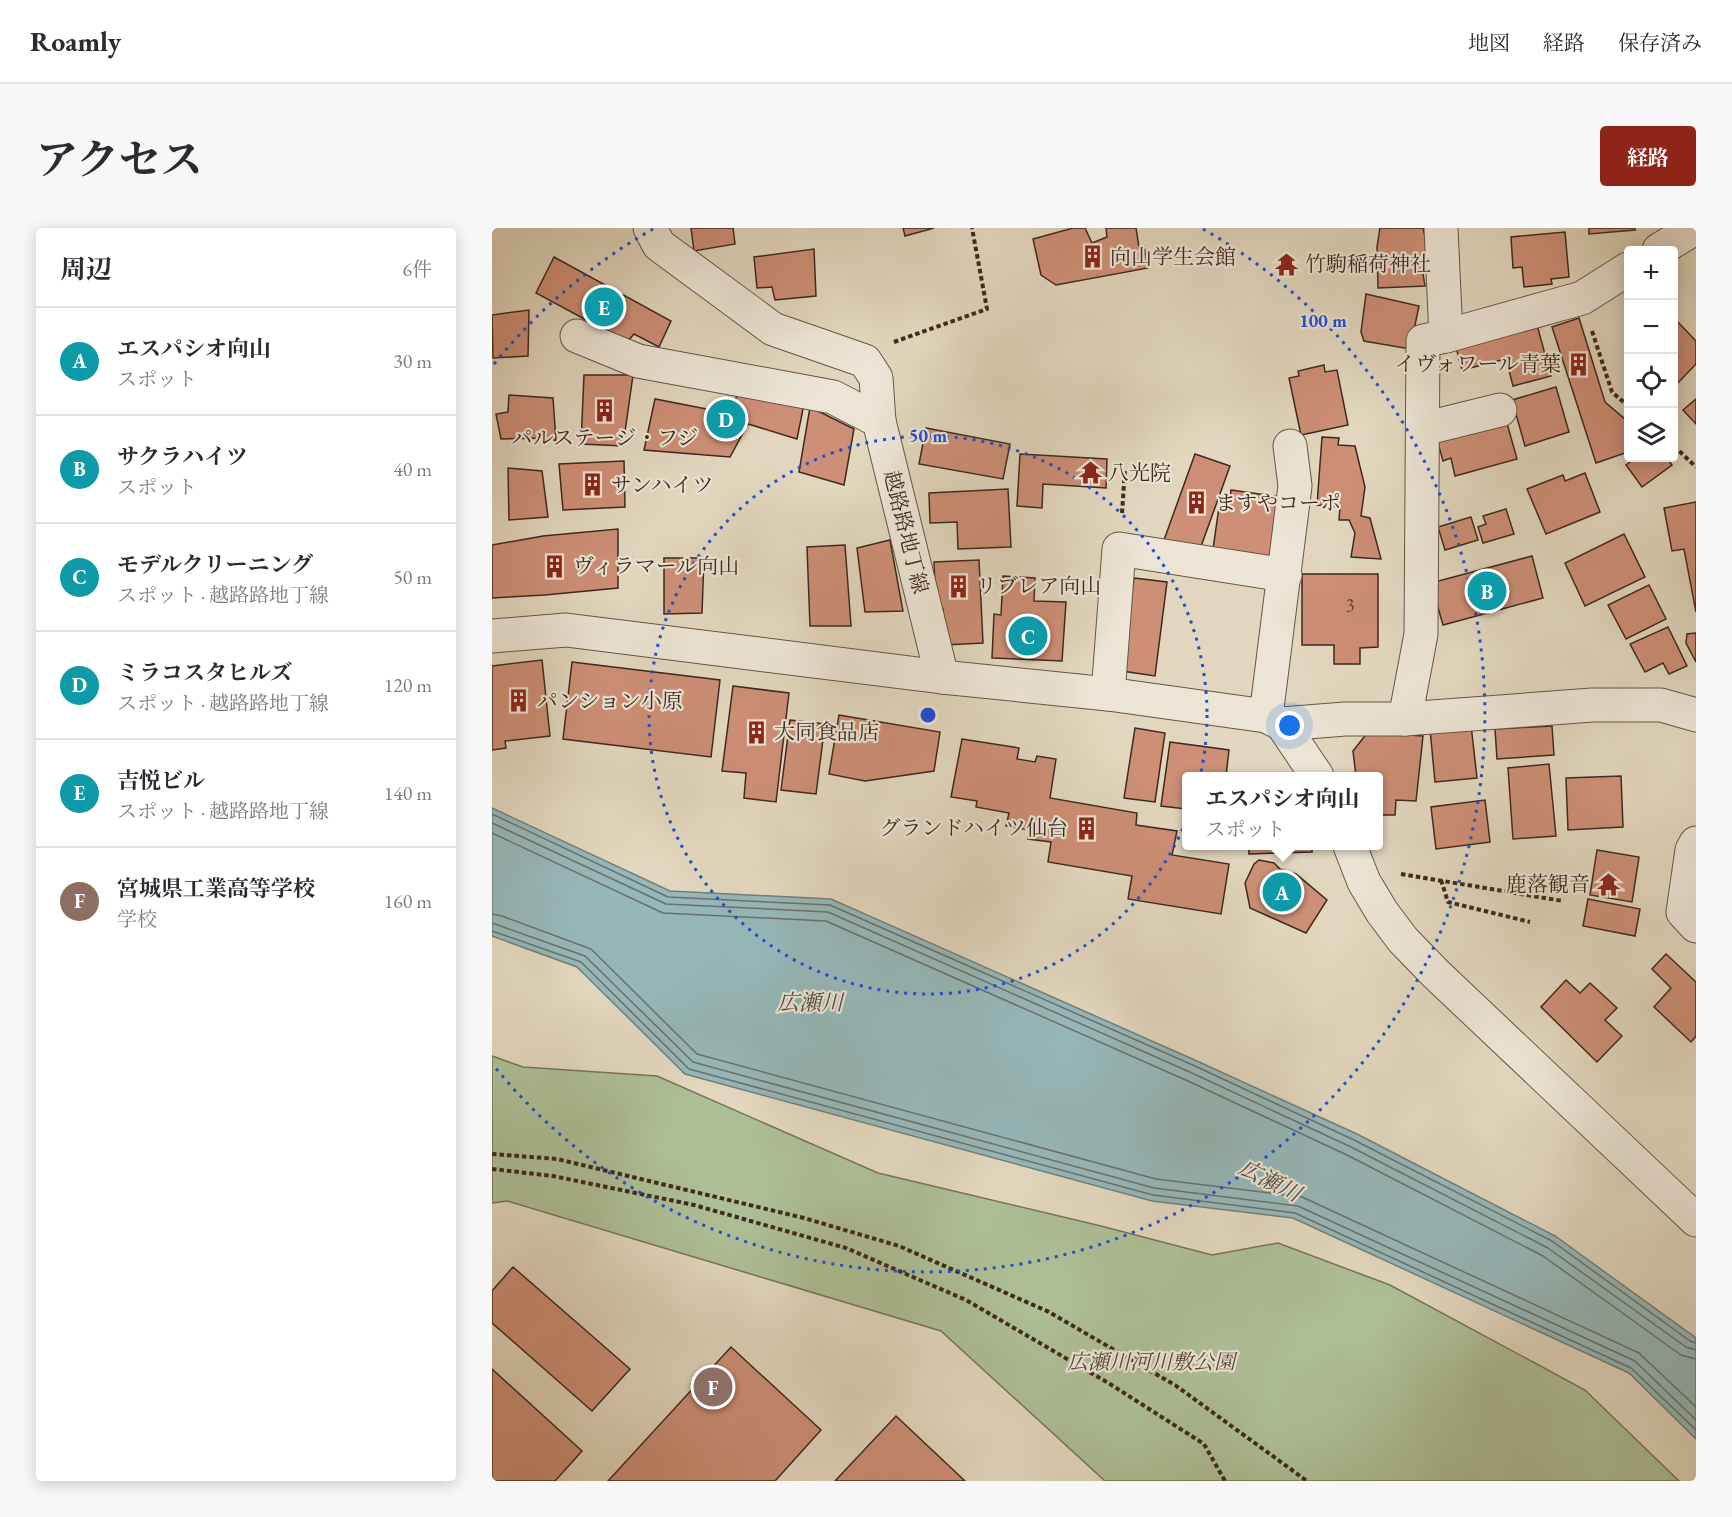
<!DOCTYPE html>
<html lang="ja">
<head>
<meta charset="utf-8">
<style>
  :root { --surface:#fff; --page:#f7f7f7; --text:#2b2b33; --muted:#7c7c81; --line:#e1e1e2; --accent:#8f2418 }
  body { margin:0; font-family:"EB Garamond","Noto Serif JP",serif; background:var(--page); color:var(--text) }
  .controls { position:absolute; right:18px; top:18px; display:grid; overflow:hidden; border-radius:6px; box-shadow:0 3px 15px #0003 }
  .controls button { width:54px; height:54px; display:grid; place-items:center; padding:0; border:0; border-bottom:2px solid var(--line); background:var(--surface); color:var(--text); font:30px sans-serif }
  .you { position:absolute; left:798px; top:498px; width:21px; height:21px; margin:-15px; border:4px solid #fff; border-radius:50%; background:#1a73e8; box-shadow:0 0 0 9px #1a73e833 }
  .badge { display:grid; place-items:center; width:39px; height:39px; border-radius:50%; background:var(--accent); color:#fff; font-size:20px; font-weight:700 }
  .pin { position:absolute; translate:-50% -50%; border:3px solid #fff; box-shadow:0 2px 6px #0006 }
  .popup { position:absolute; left:690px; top:544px; width:201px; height:78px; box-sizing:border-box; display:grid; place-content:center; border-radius:6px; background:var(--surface); filter:drop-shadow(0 2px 4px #0005); font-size:20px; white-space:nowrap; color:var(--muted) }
  .popup b { font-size:22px; color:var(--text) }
  .popup::after { content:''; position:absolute; left:50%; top:100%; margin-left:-12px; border:12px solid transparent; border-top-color:var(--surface) }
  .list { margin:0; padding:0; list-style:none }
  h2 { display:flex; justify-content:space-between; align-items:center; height:78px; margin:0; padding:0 24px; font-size:26px }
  h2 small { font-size:20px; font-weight:400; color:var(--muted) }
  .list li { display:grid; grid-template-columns:39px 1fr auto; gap:18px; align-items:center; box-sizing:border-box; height:108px; padding:0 24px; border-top:2px solid var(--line) }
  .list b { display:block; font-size:22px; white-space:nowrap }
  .list p { margin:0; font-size:20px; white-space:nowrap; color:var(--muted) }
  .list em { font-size:20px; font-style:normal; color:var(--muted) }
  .icon { flex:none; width:33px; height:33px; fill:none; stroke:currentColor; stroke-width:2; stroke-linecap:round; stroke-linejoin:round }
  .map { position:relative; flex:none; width:1204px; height:1253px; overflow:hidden; border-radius:6px }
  header { display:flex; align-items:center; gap:36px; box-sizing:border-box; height:84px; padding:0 30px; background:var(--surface); border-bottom:2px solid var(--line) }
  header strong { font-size:28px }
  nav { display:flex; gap:33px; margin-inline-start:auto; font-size:21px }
  .intro { display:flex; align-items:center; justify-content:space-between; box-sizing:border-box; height:144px; padding:0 36px }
  h1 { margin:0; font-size:42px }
  .button { padding:15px 27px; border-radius:6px; background:var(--accent); color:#fff; font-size:21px; font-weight:700 }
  main { display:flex; gap:36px; padding:0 36px }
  aside { flex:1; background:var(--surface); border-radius:6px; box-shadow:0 3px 15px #0003 }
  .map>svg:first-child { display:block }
  .green { fill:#aebf96; stroke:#76745a; stroke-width:1.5 }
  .water { fill:#96b8b9; stroke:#737f7b; stroke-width:1.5 }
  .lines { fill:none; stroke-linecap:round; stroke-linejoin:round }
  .shore { stroke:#6a706c; stroke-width:1.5 }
  .building { fill:#cd8f76; stroke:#3e291e; stroke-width:1.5 }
  .minor-casing { stroke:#675446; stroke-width:35 }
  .path { stroke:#3e291e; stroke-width:4; stroke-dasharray:4.5 3; stroke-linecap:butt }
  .minor { stroke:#ece5d5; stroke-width:33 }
  .ring { fill:none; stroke:#1d4ed8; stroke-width:3; stroke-dasharray:3 6 }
  .labels { text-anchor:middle; stroke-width:4.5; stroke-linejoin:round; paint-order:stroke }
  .number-label { font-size:18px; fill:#624234 }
  .poi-label { font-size:21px; fill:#3e291e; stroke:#ece5d5; text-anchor:start }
  .street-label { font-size:21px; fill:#3e291e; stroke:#ece5d5 }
  .park-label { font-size:21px; font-style:italic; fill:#544736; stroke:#ece5d5 }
  .water-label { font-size:22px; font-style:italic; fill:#544d45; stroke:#ece5d5 }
  .centre { fill:#1d4ed8; stroke:#ece5d5; stroke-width:3 }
  .ring-label { font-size:18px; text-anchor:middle; font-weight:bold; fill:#1d4ed8; stroke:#ece5d5; stroke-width:4.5; stroke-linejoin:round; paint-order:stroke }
</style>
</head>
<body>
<header>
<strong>Roamly</strong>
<nav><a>地図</a><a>経路</a><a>保存済み</a></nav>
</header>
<div class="intro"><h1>アクセス</h1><a class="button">経路</a></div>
<main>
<aside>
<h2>周辺<small>6件</small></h2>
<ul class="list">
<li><span class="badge" style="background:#0f9aa8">A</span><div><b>エスパシオ向山</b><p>スポット</p></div><em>30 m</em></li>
<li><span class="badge" style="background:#0f9aa8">B</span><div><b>サクラハイツ</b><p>スポット</p></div><em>40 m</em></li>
<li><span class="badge" style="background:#0f9aa8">C</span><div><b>モデルクリーニング</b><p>スポット · 越路路地丁線</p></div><em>50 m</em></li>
<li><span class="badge" style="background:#0f9aa8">D</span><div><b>ミラコスタヒルズ</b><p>スポット · 越路路地丁線</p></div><em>120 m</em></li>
<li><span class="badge" style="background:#0f9aa8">E</span><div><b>吉悦ビル</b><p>スポット · 越路路地丁線</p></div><em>140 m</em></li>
<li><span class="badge" style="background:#8d6e63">F</span><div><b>宮城県工業高等学校</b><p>学校</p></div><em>160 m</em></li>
</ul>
</aside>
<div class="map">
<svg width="1204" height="1253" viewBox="0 0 1204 1253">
  <rect width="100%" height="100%" fill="#e2d7be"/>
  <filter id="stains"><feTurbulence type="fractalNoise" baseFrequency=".00333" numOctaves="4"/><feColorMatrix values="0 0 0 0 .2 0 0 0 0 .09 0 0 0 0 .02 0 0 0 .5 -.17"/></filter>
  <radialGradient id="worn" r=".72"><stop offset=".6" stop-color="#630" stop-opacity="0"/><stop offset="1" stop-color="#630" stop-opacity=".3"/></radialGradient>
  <polygon class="green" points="0,828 31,839 165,848 386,945 609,998 720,1027 786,1015 898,1057 1093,1162 1187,1253 613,1253 449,1103 15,973 0,975"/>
  <polygon class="water" points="0,580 178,663 339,671 705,833 865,906 1063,1008 1204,1110 1204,1211 1137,1145 801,990 660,973 193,846 85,739 0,708"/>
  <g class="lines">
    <g class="shore">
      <polyline points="0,586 176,669 338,677 703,838 862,912 1060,1013 1198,1113 1204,1115"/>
      <polyline points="0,595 174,676 336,684 700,845 859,919 1056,1020 1194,1119 1204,1122"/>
      <polyline points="0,605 171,685 334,693 696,853 855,927 1051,1028 1189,1127 1204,1131"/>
      <polyline points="0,686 10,688 99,721 205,826 664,951 810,969 1147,1125 1204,1179"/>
      <polyline points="0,695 93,728 201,834 662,960 806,978 1143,1133 1204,1192"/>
      <polyline points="0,703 89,734 197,841 661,967 803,985 1139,1140 1204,1202"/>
    </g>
  </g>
  <g class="building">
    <polygon points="199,0 241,0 243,16 202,23"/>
    <polygon points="411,0 442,0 413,8"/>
    <polygon points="581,0 593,0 600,15 615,9 614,0 644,0 647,19 652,18 656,40 564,57 549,47 541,11"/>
    <polygon points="888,0 931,0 938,30 929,33 933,58 886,60 885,19"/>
    <polygon points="1097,0 1143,0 1143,2 1097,6"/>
    <polygon points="1073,4 1077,49 1059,51 1060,56 1032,59 1030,39 1021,40 1019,9"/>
    <polygon points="322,21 324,68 283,72 280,59 265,60 262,29"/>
    <polygon points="62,29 179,93 167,119 142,106 135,114 44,65"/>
    <polygon points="874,66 927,78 918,121 872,113 869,104"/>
    <polygon points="37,82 36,128 1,130 0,87"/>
    <polygon points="1087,90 1113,174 1134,192 1136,200 1136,224 1104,235 1060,99"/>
    <polygon points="1182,90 1204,113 1204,136 1182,159"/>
    <polygon points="1045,97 1059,148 1021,158 1014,131 970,142 964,119"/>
    <polygon points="832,137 833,144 845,142 856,197 809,207 797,150 807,148 806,143"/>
    <polygon points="92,147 141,147 131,218 89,216"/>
    <polygon points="1064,159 1077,204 1033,218 1020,172"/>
    <polygon points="248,163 312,176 305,211 256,196 238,229 152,222 163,171 235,185"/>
    <polygon points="17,167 61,170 64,213 59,210 9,211 4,186 16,184"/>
    <polygon points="1204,171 1204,196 1191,182"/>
    <polygon points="318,179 362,201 352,257 307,244"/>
    <polygon points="1013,188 1025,231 963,248 959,230 951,233 944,208"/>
    <polygon points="434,200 518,216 511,251 427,236"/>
    <polygon points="830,209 847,210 846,217 863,218 873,259 869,288 878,290 889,331 859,329 863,305 857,292 847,292 848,279 825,277"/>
    <polygon points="528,226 615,231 614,260 551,256 550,280 525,278"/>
    <polygon points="703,226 738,238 707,324 672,312"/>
    <polygon points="1144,230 1175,230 1180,237 1150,259 1134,237"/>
    <polygon points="132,233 133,279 71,282 67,236"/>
    <polygon points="16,240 50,243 56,289 17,292"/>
    <polygon points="1093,245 1108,284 1054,306 1035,261 1071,247 1073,253"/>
    <polygon points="516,261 519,319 466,321 465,294 438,295 437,265"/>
    <polygon points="739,262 796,270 786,337 720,328 727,279 737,281"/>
    <polygon points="1204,274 1204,384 1192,321 1180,323 1172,280"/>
    <polygon points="1014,281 1022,306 991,315 986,299 994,296 991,288"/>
    <polygon points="979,289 986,312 953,322 946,299"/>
    <polygon points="126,301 126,360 53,367 0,370 0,317 51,308"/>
    <polygon points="1132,306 1153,349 1093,378 1073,335"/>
    <polygon points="398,312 411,383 373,384 365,320"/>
    <polygon points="353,317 359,398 318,398 315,319"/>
    <polygon points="1040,328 1051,370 951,397 939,355"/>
    <polygon points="172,330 212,330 210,385 172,386"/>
    <polygon points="487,332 491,415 453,417 451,381 444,381 442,334"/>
    <polygon points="810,346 886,346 886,419 868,420 868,436 842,436 842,417 810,417"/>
    <polygon points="511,348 543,350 542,373 574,374 570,433 500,430 502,386 509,387"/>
    <polygon points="642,350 675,354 663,448 630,443"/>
    <polygon points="1157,357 1174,391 1134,411 1116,377"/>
    <polygon points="1176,399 1195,438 1177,446 1171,435 1153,444 1138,416"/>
    <polygon points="1204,405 1204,434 1194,415 1195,406"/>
    <polygon points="50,432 58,508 13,513 14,520 0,522 0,438"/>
    <polygon points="80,434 228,452 219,529 71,511"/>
    <polygon points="241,458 297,465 284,574 252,570 254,545 230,543"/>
    <polygon points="347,487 448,504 442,543 373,553 337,546"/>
    <polygon points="298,492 333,496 324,566 289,562"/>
    <polygon points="979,497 985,550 943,554 938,501"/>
    <polygon points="1060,498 1062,527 1005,531 1003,501"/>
    <polygon points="643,500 673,505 663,574 632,570"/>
    <polygon points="876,504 931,508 924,573 904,572 903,587 886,587 886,548 864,548 861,523"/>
    <polygon points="470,511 527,520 525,531 543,534 545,528 564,531 558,570 645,585 644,597 685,603 680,627 737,636 729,686 636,671 640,648 556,634 559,614 536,611 538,602 514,598 517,585 484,579 485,573 459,569"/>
    <polygon points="678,514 737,522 734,548 694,548 694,581 669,578"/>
    <polygon points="1057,536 1064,608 1021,611 1016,540"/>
    <polygon points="1129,548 1131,599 1076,602 1074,550"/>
    <polygon points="993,572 998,614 944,621 939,579"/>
    <polygon points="757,618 820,618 820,624 757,626"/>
    <polygon points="1105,622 1147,629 1140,674 1098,667"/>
    <polygon points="767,632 782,635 788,641 804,646 835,672 814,705 758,680 753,655 762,636"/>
    <polygon points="1096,671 1148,681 1143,708 1091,698"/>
    <polygon points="1174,726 1204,754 1204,808 1199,814 1162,779 1179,760 1160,741"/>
    <polygon points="1074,752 1088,765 1098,755 1125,780 1113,792 1130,808 1105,834 1049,779"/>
    <polygon points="21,1039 138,1141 100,1183 0,1095 0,1063"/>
    <polygon points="239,1119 329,1202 283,1253 116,1253"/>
    <polygon points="0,1141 90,1223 63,1253 0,1253"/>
    <polygon points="404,1188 473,1253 343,1253"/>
  </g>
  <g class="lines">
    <defs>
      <g id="minor">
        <polyline points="158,0 167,17 281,101 373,133 384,150 387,193 450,449"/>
        <polyline points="1167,22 1203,0"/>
        <polyline points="85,108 146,133 341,169 387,193"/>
        <polyline points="954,108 1090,70 1136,41"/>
        <polyline points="931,201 1008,182"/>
        <polyline points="0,408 74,402 450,449 616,466 774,488 790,496 825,548"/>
        <polyline points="616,466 627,321 793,347"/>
        <polyline points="774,488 803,258 798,218"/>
        <polyline points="913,491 929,406 931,113 954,108 949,0"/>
        <polyline points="790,496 853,491 913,491 1100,477 1169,477 1204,487"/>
        <polyline points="1204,615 1200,622 1191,684 1204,698"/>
        <polyline points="858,618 872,654 890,684 911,712 944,746 1204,992"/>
      </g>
    </defs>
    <use href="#minor" class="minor-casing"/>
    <g class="path">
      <polyline points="1100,103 1120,164 1136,178"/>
      <polyline points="402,114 495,81 480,0"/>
      <polyline points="1182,218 1204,239"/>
      <polyline points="630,285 633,241"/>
      <polyline points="909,646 1071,673"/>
      <polyline points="949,652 956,674 1038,694"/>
      <polyline points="0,926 65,931 312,990 407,1018 555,1083 683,1157 815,1253"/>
      <polyline points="0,941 61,948 202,977 354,1020 474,1072 618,1156 712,1216 733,1253"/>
    </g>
    <use href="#minor" class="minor"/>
  </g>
  <g class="ring">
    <circle cx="436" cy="487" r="279"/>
    <path d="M2 136A558 558 0 0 1 161 1M711 1A558 558 0 1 1 2 838"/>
  </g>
  <defs>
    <symbol id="building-bare" viewBox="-9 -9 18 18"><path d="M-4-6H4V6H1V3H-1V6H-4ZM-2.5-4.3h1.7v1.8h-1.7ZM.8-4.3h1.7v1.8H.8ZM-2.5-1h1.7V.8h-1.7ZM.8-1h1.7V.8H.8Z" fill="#8f2418" stroke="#ece5d5" stroke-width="2.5" paint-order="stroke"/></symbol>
    <symbol id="temple-bare" viewBox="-9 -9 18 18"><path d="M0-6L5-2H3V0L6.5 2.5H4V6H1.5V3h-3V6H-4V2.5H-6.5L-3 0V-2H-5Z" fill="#8f2418" stroke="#ece5d5" stroke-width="2.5" paint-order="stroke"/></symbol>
  </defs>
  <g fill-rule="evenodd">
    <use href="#building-bare" x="584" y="12" width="33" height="33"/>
    <use href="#temple-bare" x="778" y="20" width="33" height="33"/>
    <use href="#building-bare" x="1070" y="120" width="33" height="33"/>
    <use href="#building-bare" x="96" y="166" width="33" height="33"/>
    <use href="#temple-bare" x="582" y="228" width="33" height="33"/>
    <use href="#building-bare" x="84" y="240" width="33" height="33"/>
    <use href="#building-bare" x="688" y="258" width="33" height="33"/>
    <use href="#building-bare" x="46" y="322" width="33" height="33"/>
    <use href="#building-bare" x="450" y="342" width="33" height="33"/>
    <use href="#building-bare" x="10" y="456" width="33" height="33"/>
    <use href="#building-bare" x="248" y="488" width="33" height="33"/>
    <use href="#building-bare" x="578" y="584" width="33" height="33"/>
    <use href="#temple-bare" x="1100" y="640" width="33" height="33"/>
  </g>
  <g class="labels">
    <g class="number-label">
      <text x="858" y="384">3</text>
    </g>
    <g class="poi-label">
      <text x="618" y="36">向山学生会館</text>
      <text x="813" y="43">竹駒稲荷神社</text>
      <text x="1069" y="143" text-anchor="end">イヴォワール青葉</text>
      <text x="113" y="217" text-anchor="middle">パルステージ・フジ</text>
      <text x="616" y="252">八光院</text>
      <text x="119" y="264">サンハイツ</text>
      <text x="723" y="282">ますやコーポ</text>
      <text x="81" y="345">ヴィラマール向山</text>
      <text x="484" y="365">リブレア向山</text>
      <text x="45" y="480">パンション小原</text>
      <text x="282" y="511">大同食品店</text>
      <text x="576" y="607" text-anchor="end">グランドハイツ仙台</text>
      <text x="1098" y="663" text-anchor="end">鹿落観音</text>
    </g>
    <g class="street-label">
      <text transform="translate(414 304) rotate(76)" y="7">越路路地丁線</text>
    </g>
    <g class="park-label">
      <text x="659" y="1141">広瀬川河川敷公園</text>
    </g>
    <g class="water-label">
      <text x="318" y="782">広瀬川</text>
      <text transform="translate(778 952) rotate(27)" y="8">広瀬川</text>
    </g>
  </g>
  <circle cx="436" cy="487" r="9" class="centre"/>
  <g class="ring-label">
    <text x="831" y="99">100 m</text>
    <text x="436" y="214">50 m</text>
  </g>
  <rect width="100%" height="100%" filter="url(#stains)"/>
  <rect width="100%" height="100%" fill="url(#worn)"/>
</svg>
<div class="controls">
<button>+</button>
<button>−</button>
<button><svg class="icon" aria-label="locate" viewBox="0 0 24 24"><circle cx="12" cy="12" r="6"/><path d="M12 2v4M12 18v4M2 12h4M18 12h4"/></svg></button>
<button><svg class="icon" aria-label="layers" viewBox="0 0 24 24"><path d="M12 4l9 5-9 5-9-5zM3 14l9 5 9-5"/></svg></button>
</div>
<div class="you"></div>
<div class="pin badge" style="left:790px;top:664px;background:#0f9aa8">A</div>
<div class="popup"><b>エスパシオ向山</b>スポット</div>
<div class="pin badge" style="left:995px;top:363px;background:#0f9aa8">B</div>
<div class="pin badge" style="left:536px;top:408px;background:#0f9aa8">C</div>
<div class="pin badge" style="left:234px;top:191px;background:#0f9aa8">D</div>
<div class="pin badge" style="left:112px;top:79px;background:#0f9aa8">E</div>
<div class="pin badge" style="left:221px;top:1159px;background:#8d6e63">F</div>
</div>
</main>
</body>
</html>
